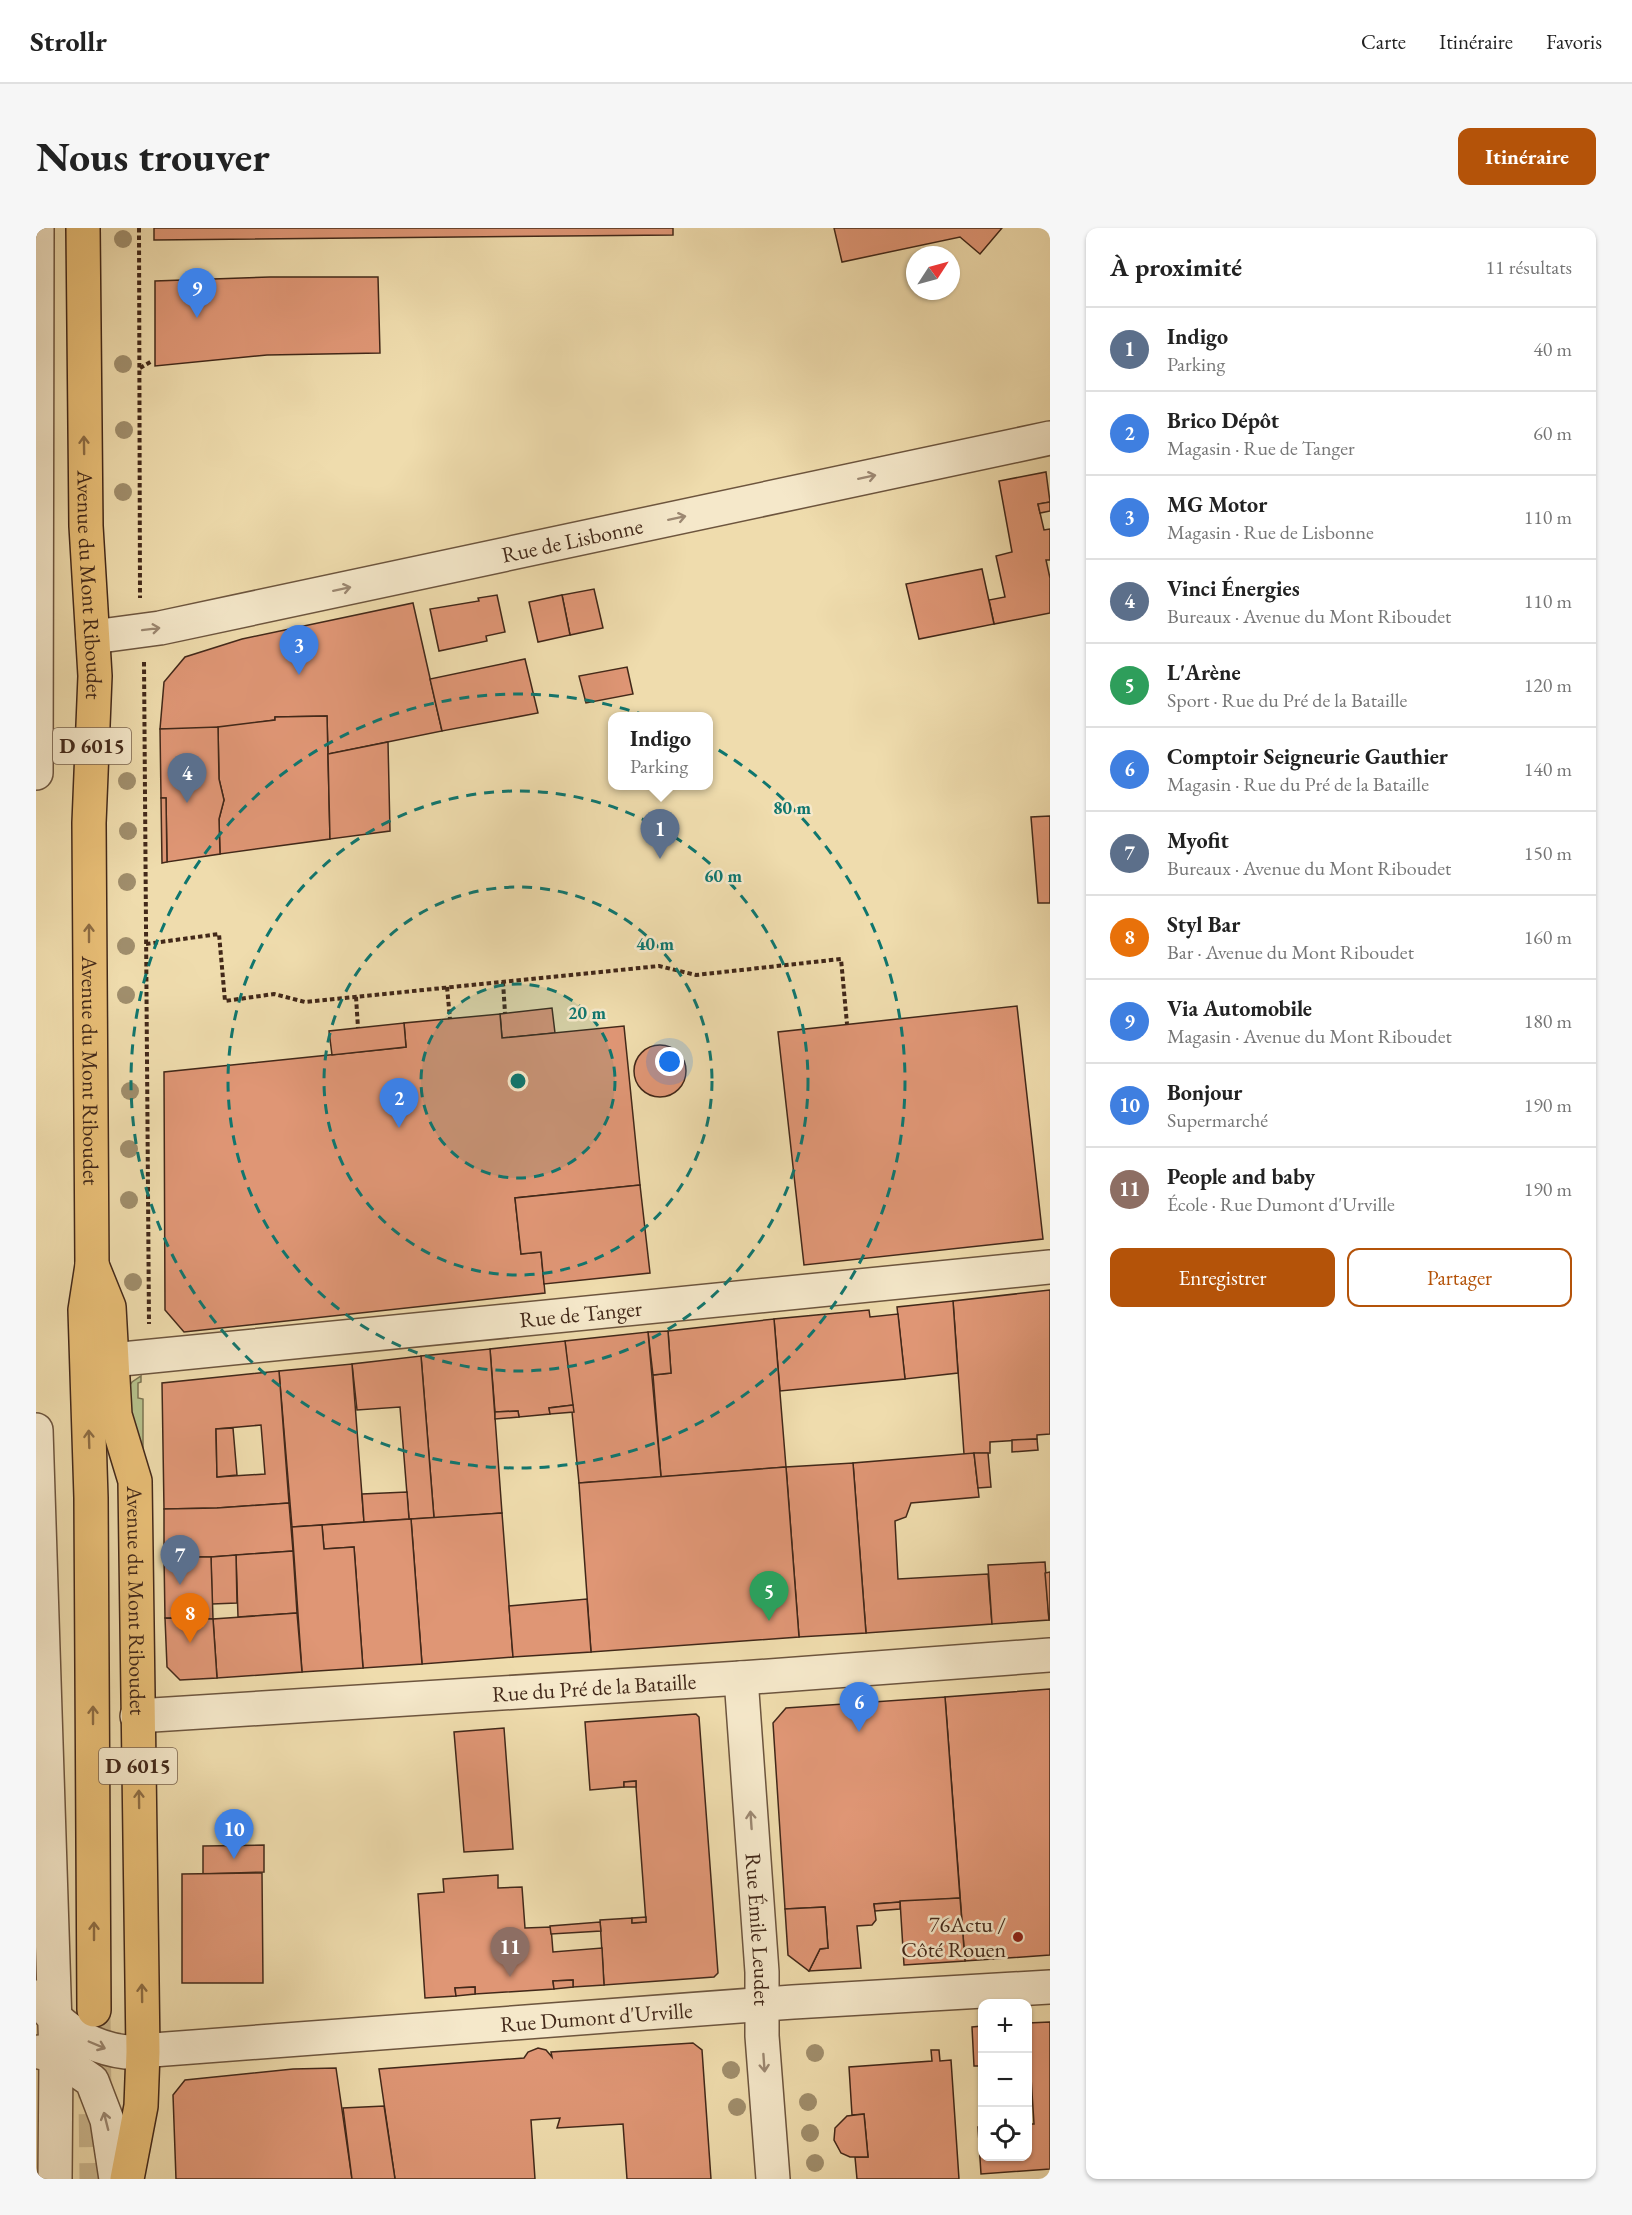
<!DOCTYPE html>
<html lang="fr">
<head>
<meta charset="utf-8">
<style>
  :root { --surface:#fff; --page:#f6f6f6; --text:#222; --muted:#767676; --line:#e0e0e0; --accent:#b45309 }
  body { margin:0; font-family:"EB Garamond",serif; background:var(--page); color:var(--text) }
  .controls { position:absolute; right:18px; bottom:18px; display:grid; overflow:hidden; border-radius:12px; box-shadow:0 2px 4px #0004 }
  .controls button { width:54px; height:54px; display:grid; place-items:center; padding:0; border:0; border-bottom:2px solid var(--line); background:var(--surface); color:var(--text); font:30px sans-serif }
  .compass { position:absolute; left:870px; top:18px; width:54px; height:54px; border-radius:50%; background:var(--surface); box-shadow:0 2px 4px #0004; rotate:54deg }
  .you { position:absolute; left:634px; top:834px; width:21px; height:21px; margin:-15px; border:4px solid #fff; border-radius:50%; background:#1a73e8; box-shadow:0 0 0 9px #1a73e833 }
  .badge { display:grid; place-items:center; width:39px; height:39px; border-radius:50%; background:var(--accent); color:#fff; font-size:20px; font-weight:700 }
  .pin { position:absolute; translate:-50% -50px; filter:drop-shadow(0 2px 3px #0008) }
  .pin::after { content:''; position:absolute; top:32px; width:21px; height:18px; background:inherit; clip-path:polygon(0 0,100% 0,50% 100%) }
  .popup { position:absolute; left:572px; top:484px; width:105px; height:78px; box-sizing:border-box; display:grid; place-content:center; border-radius:12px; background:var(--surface); filter:drop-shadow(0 2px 4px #0005); font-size:20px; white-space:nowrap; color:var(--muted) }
  .popup b { font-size:22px; color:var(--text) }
  .popup::after { content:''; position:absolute; left:50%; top:100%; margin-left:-12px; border:12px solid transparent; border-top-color:var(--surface) }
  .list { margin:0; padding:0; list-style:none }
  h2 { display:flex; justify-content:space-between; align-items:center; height:78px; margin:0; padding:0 24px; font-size:26px }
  h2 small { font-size:20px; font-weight:400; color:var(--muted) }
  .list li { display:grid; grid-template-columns:39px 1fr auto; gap:18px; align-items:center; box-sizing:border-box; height:84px; padding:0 24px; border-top:2px solid var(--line) }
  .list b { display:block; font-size:22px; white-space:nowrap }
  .list p { margin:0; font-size:20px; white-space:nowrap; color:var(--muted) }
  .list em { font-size:20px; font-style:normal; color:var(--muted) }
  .actions { display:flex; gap:12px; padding:18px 24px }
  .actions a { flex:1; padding:14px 0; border:2px solid var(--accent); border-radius:12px; text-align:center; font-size:21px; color:var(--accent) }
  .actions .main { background:var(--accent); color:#fff }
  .icon { flex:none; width:33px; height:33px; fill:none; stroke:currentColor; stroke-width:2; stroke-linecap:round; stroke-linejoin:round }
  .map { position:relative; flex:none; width:1014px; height:1951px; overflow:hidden; border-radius:12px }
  header { display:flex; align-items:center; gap:36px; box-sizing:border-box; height:84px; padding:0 30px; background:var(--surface); border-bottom:2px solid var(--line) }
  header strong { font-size:28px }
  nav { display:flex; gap:33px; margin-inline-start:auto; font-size:21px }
  .intro { display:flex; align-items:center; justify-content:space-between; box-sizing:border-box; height:144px; padding:0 36px }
  h1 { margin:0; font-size:42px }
  .button { padding:15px 27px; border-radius:12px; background:var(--accent); color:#fff; font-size:21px; font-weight:700 }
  main { display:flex; gap:36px; padding:0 36px }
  aside { flex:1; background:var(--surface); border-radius:12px; box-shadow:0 2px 4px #0004 }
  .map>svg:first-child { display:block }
  .green { fill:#b6c18c; stroke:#7c7452; stroke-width:1.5 }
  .building { fill:#df9675; stroke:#422819; stroke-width:1.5; fill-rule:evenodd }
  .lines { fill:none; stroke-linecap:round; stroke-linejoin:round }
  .major-tunnel { stroke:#ccb88f; stroke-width:33; stroke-dasharray:33 16; stroke-linecap:butt }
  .minor-casing { stroke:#6d553e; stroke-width:36 }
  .major-casing { stroke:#422819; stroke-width:36 }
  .path { stroke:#422819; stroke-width:4; stroke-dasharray:4.5 3; stroke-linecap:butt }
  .minor { stroke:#f5e8ca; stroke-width:33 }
  .major { stroke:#e8be76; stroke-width:33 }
  .tree { fill:#a08e6c }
  .oneway { stroke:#8d6c43 }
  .oneway2 { stroke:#9c8872 }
  .ring { fill:none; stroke:#0f766e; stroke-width:3; stroke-dasharray:10 8 }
  .poi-dot { fill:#8f2418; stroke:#f5e8ca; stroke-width:2 }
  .labels { text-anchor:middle; stroke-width:5; stroke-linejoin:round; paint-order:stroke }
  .shield { fill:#f5e8ca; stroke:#78624e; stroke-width:1.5 }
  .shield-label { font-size:21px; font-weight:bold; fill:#422819 }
  .street-label { font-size:22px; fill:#422819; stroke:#f5e8ca }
  .poi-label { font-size:22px; fill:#422819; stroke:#f5e8ca; text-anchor:end }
  .centre { fill:#0f766e; stroke:#f5e8ca; stroke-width:3 }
  .ring-label { font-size:18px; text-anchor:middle; font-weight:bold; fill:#0f766e; stroke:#f5e8ca; stroke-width:5; stroke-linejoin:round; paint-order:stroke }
</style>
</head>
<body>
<header>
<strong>Strollr</strong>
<nav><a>Carte</a><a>Itinéraire</a><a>Favoris</a></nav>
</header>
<div class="intro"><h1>Nous trouver</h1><a class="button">Itinéraire</a></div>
<main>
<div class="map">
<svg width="1014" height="1951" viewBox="0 0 1014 1951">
  <rect width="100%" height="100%" fill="#efdcad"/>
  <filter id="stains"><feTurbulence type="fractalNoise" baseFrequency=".00333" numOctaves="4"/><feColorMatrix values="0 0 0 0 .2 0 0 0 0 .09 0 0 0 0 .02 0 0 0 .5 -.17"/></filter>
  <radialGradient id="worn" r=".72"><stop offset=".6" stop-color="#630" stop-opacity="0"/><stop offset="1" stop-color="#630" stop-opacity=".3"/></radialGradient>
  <polygon class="green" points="105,1148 105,1154 102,1155 102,1170 107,1171 107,1242 89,1164 96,1154"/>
  <g class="building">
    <polygon points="118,0 637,0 637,7 118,12"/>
    <polygon points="798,0 966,0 944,26 924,9 806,34"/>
    <polygon points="234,49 342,49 344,125 231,127 119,138 119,53"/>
    <polygon points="1010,244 1014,274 1002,276 1008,302 1014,301 1014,332 1010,332 1014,350 1014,385 958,396 953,372 969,369 960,328 976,324 963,253"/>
    <polygon points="1014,274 1014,283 1004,285 1002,276"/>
    <polygon points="946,341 958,396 883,411 870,356"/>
    <polygon points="558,361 567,400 534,407 526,367"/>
    <polygon points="461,367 469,404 450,408 451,413 403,423 394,381 443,373 442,370"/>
    <polygon points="526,367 534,407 502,414 493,374"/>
    <polygon points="377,375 406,503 292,526 291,488 239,489 239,492 177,501 124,501 128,454 149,429 206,411"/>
    <polygon points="489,431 502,485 406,503 394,451"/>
    <polygon points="591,439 597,466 550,475 543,448"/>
    <polygon points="291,488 294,611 184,626 183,591 188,572 183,551 182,499 239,492 239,489"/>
    <polygon points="182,499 183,551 188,572 183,591 184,626 131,634 130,570 125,570 124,501"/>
    <polygon points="352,514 354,603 294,611 292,526"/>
    <polygon points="125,570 130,570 131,634 126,635"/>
    <polygon points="1014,588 1014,675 1002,675 995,589"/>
    <polygon points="981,778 1007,1011 768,1037 742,804"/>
    <polygon points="516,780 519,805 466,810 464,786"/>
    <polygon points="464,786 466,810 588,798 604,957 479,970 485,1026 505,1024 509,1065 148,1104 129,1082 128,844 370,819 368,795"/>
    <polygon points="368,795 370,819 296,827 293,803"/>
    <circle cx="624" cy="843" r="26"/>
    <polygon points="604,957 614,1045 508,1056 505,1024 485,1026 479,970"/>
    <polygon points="1014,1062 1014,1206 1001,1207 1001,1211 954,1214 954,1225 928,1226 917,1073"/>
    <polygon points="917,1073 922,1145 869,1151 861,1079"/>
    <polygon points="833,1082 834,1089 862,1086 869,1151 744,1163 738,1091"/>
    <polygon points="738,1091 750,1239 625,1249 617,1147 635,1145 632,1103"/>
    <polygon points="632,1103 635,1145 617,1147 612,1104"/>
    <polygon points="612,1104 625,1249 543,1255 529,1113"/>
    <polygon points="529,1113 537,1177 513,1180 514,1186 483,1189 482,1183 459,1184 454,1121"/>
    <polygon points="454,1121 466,1285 398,1290 385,1128"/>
    <polygon points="385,1128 398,1290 373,1291 364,1179 321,1182 316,1136"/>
    <polygon points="316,1136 328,1294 256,1299 243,1143"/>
    <path d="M 243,1143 L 253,1275 L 181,1280 L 128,1281 L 126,1155 ZM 225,1197 L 229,1246 L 181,1249 L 180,1201 Z"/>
    <polygon points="537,1177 538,1184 514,1186 513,1180"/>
    <polygon points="482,1183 483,1189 459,1191 459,1184"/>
    <polygon points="197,1200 201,1247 181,1249 180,1201"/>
    <polygon points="1001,1211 1002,1222 976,1224 976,1212"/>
    <polygon points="938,1225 943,1269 875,1275 870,1289 859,1293 862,1351 952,1346 956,1396 830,1405 817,1235"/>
    <polygon points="938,1225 952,1225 955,1259 942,1260"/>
    <polygon points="817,1235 830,1405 763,1409 750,1239"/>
    <polygon points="750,1239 763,1409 555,1424 543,1255"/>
    <polygon points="371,1264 373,1291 328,1294 326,1266"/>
    <polygon points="253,1275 257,1323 175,1329 128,1329 128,1281 181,1280"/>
    <polygon points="466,1285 477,1429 386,1436 375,1291"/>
    <polygon points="375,1291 386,1436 327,1440 318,1319 288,1321 286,1297"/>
    <polygon points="286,1297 288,1321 318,1319 327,1440 266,1444 256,1299"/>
    <polygon points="257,1323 261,1385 202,1389 200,1327"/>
    <polygon points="200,1327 201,1375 176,1376 175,1329"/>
    <polygon points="128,1329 175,1329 177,1391 129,1390"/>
    <polygon points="1009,1334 1013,1392 956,1396 952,1337"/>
    <polygon points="1014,1344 1014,1392 1013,1392 1009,1345"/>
    <polygon points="551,1371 555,1424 477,1429 473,1378"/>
    <polygon points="261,1385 266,1444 181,1450 177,1391"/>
    <polygon points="129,1390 177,1391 181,1450 144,1452 131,1439"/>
    <polygon points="1014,1461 1014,1727 929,1733 909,1469"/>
    <polygon points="909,1469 924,1670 838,1676 840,1692 836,1697 821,1698 825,1740 773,1743 784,1721 792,1720 789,1679 749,1681 737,1495 750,1480"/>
    <polygon points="660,1486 663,1489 682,1745 678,1749 568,1757 564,1692 596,1690 596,1695 610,1694 600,1559 600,1553 588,1554 588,1559 554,1562 549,1494"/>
    <polygon points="468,1500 477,1621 428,1624 418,1504"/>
    <polygon points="600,1553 600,1559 588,1559 588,1554"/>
    <polygon points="228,1617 228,1644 167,1646 167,1618"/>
    <polygon points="226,1645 227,1755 146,1755 146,1646"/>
    <polygon points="462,1647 462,1660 486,1659 489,1700 515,1699 517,1724 566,1720 568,1757 537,1759 537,1752 517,1753 518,1761 439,1766 439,1759 419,1760 420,1768 389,1770 382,1666 408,1664 407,1651"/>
    <polygon points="924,1670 929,1733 868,1737 864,1673"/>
    <polygon points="864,1674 864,1681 839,1683 838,1676"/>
    <polygon points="789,1679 792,1720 784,1721 773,1743 752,1727 749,1681"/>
    <polygon points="610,1689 610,1694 596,1695 596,1690"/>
    <polygon points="564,1694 565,1703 515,1706 514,1698"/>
    <polygon points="537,1752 537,1759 518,1761 517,1753"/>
    <polygon points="439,1759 439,1766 420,1768 419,1760"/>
    <polygon points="1014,1794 1014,1941 945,1946 942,1899 946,1899 946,1928 992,1928 992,1896 998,1896 994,1834 992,1835 992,1795"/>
    <polygon points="946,1798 946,1838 938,1838 936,1799"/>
    <polygon points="657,1815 666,1822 675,1951 591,1951 587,1896 521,1900 524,1890 495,1892 499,1951 359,1951 343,1841 488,1830 492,1824 502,1820 510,1822 516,1829 515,1824"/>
    <polygon points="895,1822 903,1822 904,1833 915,1832 923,1951 821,1951 819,1929 832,1929 828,1886 816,1887 813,1839 896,1833"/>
    <polygon points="300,1840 316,1951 140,1951 137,1867 149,1852 257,1841"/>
    <polygon points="348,1878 359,1951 316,1951 307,1880"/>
    <polygon points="828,1886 832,1929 814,1929 805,1925 798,1912 799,1900 811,1888"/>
  </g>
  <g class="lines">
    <polyline class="major-tunnel" points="58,1788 60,1951"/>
    <defs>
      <g id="minor">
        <path id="s1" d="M 57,409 L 124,400 L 1014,210"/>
        <polyline points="0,545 1,0"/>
        <path id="s2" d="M 76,1132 L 1014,1039"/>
        <polyline points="0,1202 20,1828 19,1951"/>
        <path id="s3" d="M 705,1450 L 726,1744 L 726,1808 L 737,1951"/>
        <path id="s4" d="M 101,1488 L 705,1450 L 1014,1427"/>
        <path id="s5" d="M 0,1769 C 23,1798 52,1820 90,1824 L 757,1774 L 1014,1759"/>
        <polyline points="3,1824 20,1828 56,1853 71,1892 80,1951"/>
      </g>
      <g id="major">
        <path id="s6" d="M 47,0 L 50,298 L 59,448 L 53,595 L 56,1037 L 49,1082 L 55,1270 L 58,1782"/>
        <path id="s7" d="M 56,1037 L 73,1079 L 79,1187 L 99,1253 L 107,1824 L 105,1878 L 91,1951"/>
      </g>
    </defs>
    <use href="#minor" class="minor-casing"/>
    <use href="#major" class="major-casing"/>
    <g class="path">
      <polyline points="103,0 104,370"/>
      <polyline points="104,140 116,133"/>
      <polyline points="108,434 113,1096"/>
      <polyline points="110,716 183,706 189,773 238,766 269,774 623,738 660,747 805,731 811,796"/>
      <polyline points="467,754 469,785"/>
      <polyline points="411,759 414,791"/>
      <polyline points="320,769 322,800"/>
    </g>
    <use href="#minor" class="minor"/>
    <use href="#major" class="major"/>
  </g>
  <g class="tree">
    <circle cx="87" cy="11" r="9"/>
    <circle cx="87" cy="136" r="9"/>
    <circle cx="88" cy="202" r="9"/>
    <circle cx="87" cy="264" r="9"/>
    <circle cx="91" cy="553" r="9"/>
    <circle cx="92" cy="603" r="9"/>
    <circle cx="91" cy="654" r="9"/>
    <circle cx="90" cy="718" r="9"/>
    <circle cx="90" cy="767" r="9"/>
    <circle cx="94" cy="863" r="9"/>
    <circle cx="93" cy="921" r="9"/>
    <circle cx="93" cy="972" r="9"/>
    <circle cx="97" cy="1054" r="9"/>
    <circle cx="779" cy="1825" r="9"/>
    <circle cx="695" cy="1842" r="9"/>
    <circle cx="772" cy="1874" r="9"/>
    <circle cx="701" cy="1879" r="9"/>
    <circle cx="774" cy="1905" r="9"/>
    <circle cx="779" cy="1935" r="9"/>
  </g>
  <defs><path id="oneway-shaft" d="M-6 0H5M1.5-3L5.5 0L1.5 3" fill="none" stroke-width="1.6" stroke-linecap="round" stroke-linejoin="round" transform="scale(1.5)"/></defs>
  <g class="oneway">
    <use href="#oneway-shaft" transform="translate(48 217) rotate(-91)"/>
    <use href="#oneway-shaft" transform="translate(53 705) rotate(-90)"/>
    <use href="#oneway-shaft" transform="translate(53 1211) rotate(-92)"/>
    <use href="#oneway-shaft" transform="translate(57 1487) rotate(-90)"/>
    <use href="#oneway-shaft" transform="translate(103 1571) rotate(-91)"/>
    <use href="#oneway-shaft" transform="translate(58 1703) rotate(-90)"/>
    <use href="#oneway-shaft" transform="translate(106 1765) rotate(-91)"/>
  </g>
  <g class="oneway2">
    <use href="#oneway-shaft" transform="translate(831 249) rotate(-12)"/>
    <use href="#oneway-shaft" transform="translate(641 290) rotate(-12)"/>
    <use href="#oneway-shaft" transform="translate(306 361) rotate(-12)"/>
    <use href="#oneway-shaft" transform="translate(115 401) rotate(-7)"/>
    <use href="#oneway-shaft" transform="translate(715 1592) rotate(-94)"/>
    <use href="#oneway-shaft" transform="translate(61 1817) rotate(23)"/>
    <use href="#oneway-shaft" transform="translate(728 1835) rotate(86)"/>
    <use href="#oneway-shaft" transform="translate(70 1893) rotate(-104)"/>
  </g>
  <circle cx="482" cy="853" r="97" fill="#0f766e" fill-opacity=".12"/>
  <g class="ring">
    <circle cx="482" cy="853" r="97"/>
    <circle cx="482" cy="853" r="194"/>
    <circle cx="482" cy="853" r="290"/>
    <circle cx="482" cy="853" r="387"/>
  </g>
  <circle class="poi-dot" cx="982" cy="1709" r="6"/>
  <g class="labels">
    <g class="shield">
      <rect x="17" y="500" width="78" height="36" rx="4.5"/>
      <rect x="63" y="1520" width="78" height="36" rx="4.5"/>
    </g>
    <g class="shield-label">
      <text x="56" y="525">D 6015</text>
      <text x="102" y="1545">D 6015</text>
    </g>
    <g class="street-label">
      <text dy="8" stroke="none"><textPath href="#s1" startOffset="489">Rue de Lisbonne</textPath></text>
      <text dy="8" stroke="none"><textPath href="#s6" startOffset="357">Avenue du Mont Riboudet</textPath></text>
      <text dy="8" stroke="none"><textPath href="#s6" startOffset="843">Avenue du Mont Riboudet</textPath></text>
      <text dy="8" stroke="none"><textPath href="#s2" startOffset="471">Rue de Tanger</textPath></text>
      <text dy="8" stroke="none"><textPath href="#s7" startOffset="342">Avenue du Mont Riboudet</textPath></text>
      <text dy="8" stroke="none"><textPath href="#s4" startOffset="458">Rue du Pré de la Bataille</textPath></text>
      <text dy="8" stroke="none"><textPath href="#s3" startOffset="252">Rue Émile Leudet</textPath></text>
      <text dy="8" stroke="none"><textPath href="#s5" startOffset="580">Rue Dumont d'Urville</textPath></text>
    </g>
    <g class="poi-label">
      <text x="970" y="1704">76Actu /<tspan x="970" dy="25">Côté Rouen</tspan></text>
    </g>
  </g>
  <circle cx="482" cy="853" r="9" class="centre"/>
  <g class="ring-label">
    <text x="756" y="586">80 m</text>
    <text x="687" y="654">60 m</text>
    <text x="619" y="722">40 m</text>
    <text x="551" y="791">20 m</text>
  </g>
  <rect width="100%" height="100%" filter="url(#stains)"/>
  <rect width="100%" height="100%" fill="url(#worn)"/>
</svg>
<div class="controls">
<button>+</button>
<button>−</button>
<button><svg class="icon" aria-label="locate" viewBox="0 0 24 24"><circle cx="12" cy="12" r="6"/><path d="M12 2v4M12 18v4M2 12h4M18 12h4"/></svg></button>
</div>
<svg class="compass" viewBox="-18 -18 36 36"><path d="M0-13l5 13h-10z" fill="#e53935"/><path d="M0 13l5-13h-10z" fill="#767676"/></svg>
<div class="you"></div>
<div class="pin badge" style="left:624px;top:631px;background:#5c6f8a">1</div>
<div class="popup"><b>Indigo</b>Parking</div>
<div class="pin badge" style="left:363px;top:900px;background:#3f7fe0">2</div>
<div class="pin badge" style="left:263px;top:447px;background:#3f7fe0">3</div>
<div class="pin badge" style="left:151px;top:575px;background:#5c6f8a">4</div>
<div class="pin badge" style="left:733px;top:1393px;background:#2e9e5b">5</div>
<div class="pin badge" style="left:823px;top:1504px;background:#3f7fe0">6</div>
<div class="pin badge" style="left:144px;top:1357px;background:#5c6f8a">7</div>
<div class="pin badge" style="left:154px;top:1415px;background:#e8710a">8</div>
<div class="pin badge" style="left:161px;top:90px;background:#3f7fe0">9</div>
<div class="pin badge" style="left:198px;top:1631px;background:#3f7fe0">10</div>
<div class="pin badge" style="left:474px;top:1749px;background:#8d6e63">11</div>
</div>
<aside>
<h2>À proximité<small>11 résultats</small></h2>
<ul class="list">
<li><span class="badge" style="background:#5c6f8a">1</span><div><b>Indigo</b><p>Parking</p></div><em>40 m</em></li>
<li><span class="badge" style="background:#3f7fe0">2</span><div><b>Brico Dépôt</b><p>Magasin · Rue de Tanger</p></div><em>60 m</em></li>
<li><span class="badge" style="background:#3f7fe0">3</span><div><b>MG Motor</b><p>Magasin · Rue de Lisbonne</p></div><em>110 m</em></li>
<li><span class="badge" style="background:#5c6f8a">4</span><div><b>Vinci Énergies</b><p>Bureaux · Avenue du Mont Riboudet</p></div><em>110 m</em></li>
<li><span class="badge" style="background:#2e9e5b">5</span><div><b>L'Arène</b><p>Sport · Rue du Pré de la Bataille</p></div><em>120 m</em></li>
<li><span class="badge" style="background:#3f7fe0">6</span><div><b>Comptoir Seigneurie Gauthier</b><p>Magasin · Rue du Pré de la Bataille</p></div><em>140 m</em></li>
<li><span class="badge" style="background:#5c6f8a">7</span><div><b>Myofit</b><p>Bureaux · Avenue du Mont Riboudet</p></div><em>150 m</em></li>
<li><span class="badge" style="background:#e8710a">8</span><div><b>Styl Bar</b><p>Bar · Avenue du Mont Riboudet</p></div><em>160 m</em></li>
<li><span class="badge" style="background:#3f7fe0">9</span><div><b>Via Automobile</b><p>Magasin · Avenue du Mont Riboudet</p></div><em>180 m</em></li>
<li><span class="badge" style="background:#3f7fe0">10</span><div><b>Bonjour</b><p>Supermarché</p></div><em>190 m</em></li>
<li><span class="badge" style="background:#8d6e63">11</span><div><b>People and baby</b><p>École · Rue Dumont d'Urville</p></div><em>190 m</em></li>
</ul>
<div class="actions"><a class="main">Enregistrer</a><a>Partager</a></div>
</aside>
</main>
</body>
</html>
